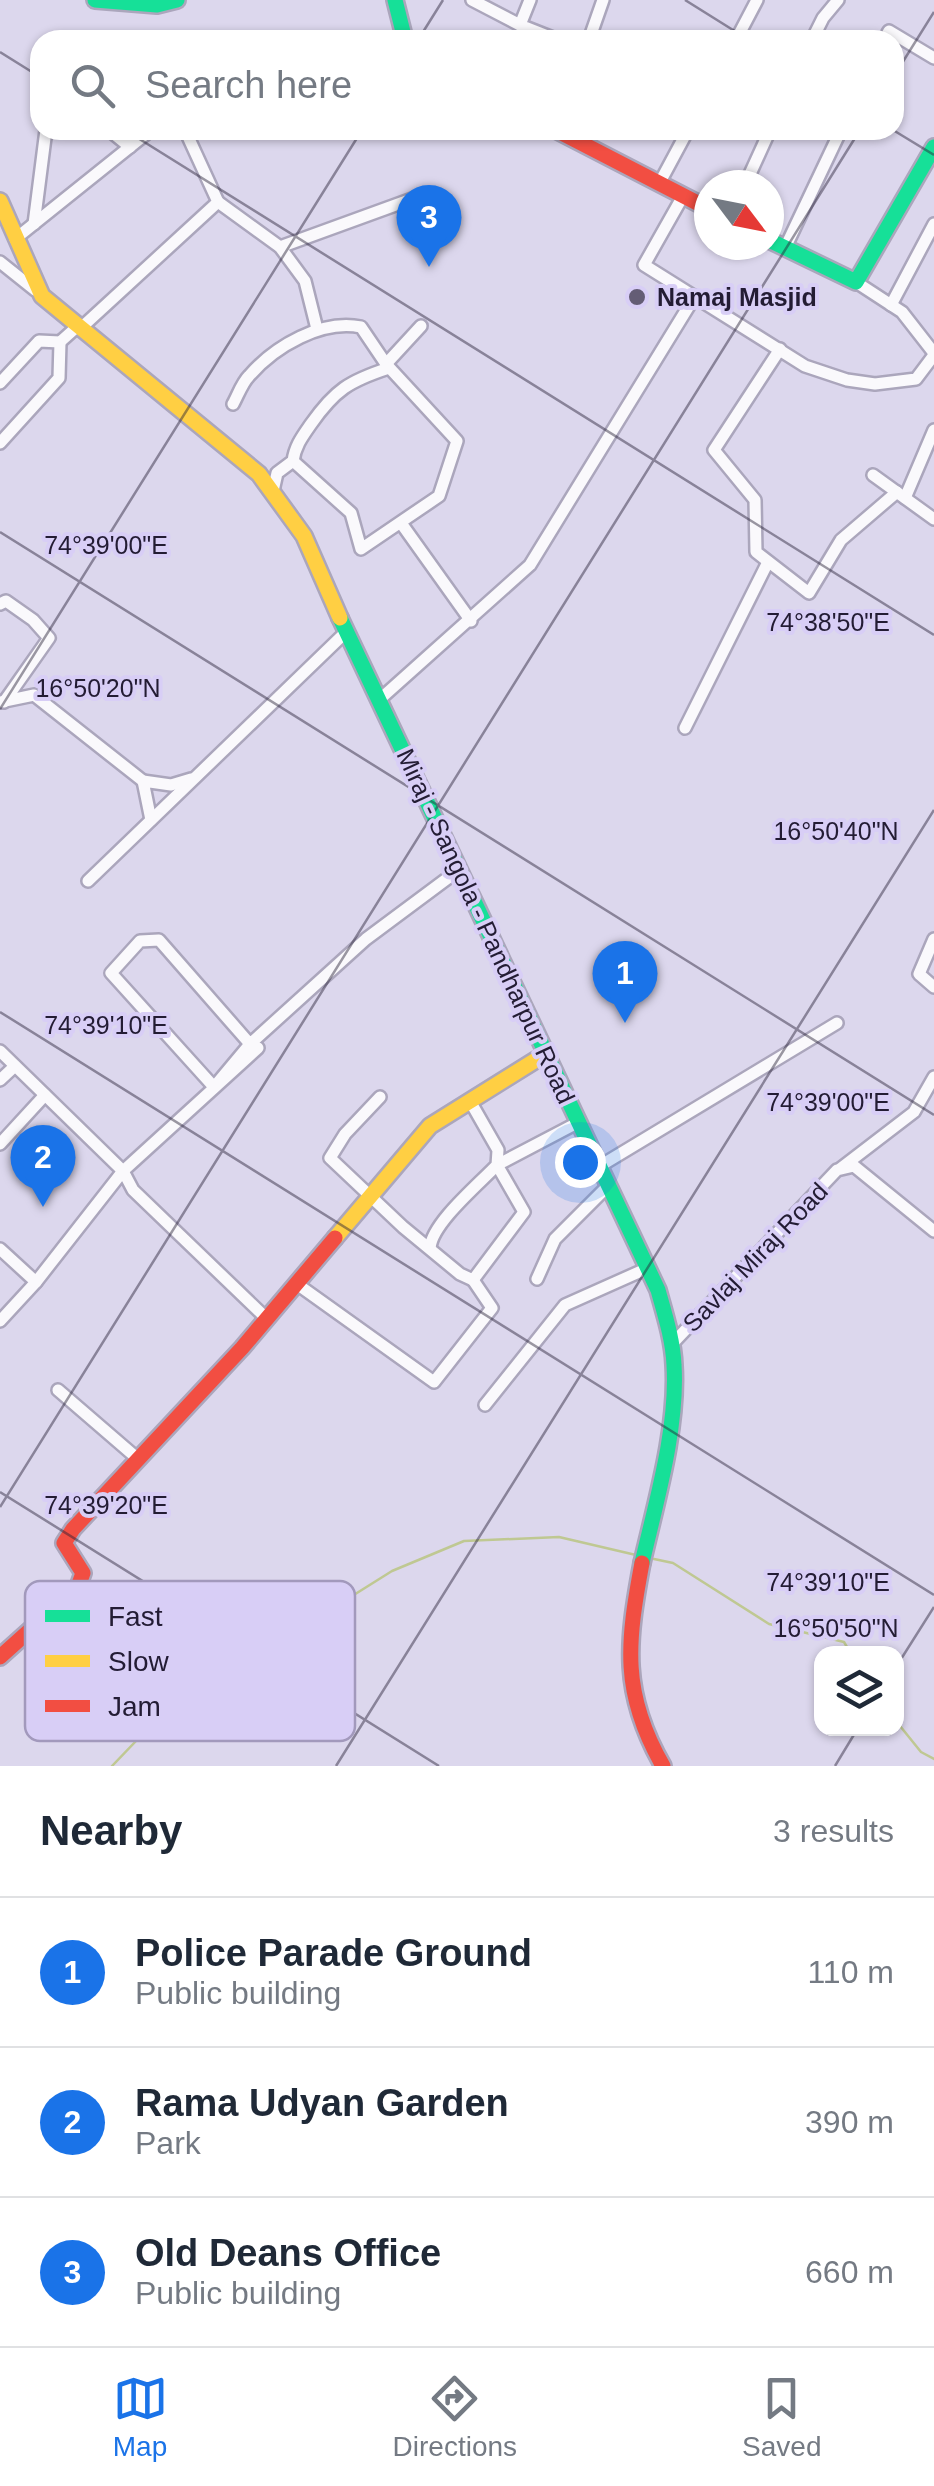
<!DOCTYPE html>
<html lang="en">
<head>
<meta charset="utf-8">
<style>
  :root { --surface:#fff; --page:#f2f2f3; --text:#1f2937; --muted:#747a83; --line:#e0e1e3; --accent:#1a73e8 }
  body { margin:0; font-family:Arial,sans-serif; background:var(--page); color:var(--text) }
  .controls { position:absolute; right:30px; bottom:30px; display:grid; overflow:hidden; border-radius:20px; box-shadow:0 2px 8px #0004 }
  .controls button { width:90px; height:90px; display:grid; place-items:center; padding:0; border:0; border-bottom:2px solid var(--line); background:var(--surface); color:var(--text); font:50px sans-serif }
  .compass { position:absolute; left:694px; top:170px; width:90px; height:90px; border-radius:50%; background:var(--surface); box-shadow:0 2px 8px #0004; rotate:122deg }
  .you { position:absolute; left:580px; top:1162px; width:35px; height:35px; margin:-25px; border:8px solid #fff; border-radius:50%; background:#1a73e8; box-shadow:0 0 0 15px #1a73e833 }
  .badge { display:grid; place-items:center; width:65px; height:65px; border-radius:50%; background:var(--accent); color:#fff; font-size:32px; font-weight:700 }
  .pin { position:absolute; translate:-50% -82px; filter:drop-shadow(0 2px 5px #0008) }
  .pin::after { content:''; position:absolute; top:52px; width:35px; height:30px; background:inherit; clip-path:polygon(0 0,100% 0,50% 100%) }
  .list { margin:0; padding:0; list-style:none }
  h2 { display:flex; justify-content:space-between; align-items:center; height:130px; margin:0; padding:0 40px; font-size:42px }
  h2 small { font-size:32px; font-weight:400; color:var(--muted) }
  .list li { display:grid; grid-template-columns:65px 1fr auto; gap:30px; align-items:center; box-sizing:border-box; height:150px; padding:0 40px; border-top:2px solid var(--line) }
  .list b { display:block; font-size:38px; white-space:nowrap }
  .list p { margin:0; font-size:32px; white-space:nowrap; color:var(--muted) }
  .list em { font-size:32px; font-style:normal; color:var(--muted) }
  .icon { flex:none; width:55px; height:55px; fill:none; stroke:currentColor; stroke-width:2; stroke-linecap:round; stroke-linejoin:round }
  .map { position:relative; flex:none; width:934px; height:1766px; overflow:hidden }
  .search { position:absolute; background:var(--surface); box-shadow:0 2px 8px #0004; left:30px; right:30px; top:30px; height:110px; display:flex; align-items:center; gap:25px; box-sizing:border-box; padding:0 35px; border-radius:30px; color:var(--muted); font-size:38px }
  .sheet { height:580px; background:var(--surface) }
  nav { display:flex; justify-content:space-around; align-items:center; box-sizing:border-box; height:140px; border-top:2px solid var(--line); background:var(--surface); font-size:28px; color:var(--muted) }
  nav a { display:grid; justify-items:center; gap:5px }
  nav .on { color:var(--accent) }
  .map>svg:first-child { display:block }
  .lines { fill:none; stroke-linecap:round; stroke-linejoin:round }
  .stream { stroke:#bfc892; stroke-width:2.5 }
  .street-casing { stroke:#aba6bc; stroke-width:16 }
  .fast-casing { stroke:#aba6bc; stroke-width:20 }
  .slow-casing { stroke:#aba6bc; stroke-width:20 }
  .jam-casing { stroke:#aba6bc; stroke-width:20 }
  .street { stroke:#faf9fc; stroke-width:11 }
  .fast { stroke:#16e098; stroke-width:15 }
  .slow { stroke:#ffcf43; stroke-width:15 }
  .jam { stroke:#f24e42; stroke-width:15 }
  .ticks { fill:none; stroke:#231c34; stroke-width:2.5; stroke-opacity:0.45 }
  .poi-dot { fill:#645d75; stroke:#d8cef6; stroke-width:4 }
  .labels { text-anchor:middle; stroke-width:8; stroke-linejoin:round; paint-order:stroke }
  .poi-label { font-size:25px; font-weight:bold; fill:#231c34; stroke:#d8cef6; text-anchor:start }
  .street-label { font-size:25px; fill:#231c34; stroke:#d8cef6 }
  .key { fill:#d8cef6; stroke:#a299bc; stroke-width:2.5 }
  .key-label { font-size:28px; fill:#231c34 }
  .ticks-label { font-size:25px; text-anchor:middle; fill:#231c34; stroke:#d8cef6; stroke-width:8; stroke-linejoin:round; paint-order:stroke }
</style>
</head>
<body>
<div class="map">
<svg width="934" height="1766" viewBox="0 0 934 1766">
  <rect width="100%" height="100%" fill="#dcd7ed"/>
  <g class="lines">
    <g class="stream">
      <polyline points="654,1559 673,1563 769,1624 844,1642 851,1654"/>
      <polyline points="896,1721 921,1752 934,1759"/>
      <polyline points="112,1766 159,1717 392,1571 464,1541 559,1537 636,1555"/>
    </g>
    <defs>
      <g id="street">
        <polyline points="472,0 520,25"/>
        <polyline points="530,0 520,25 558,40"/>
        <polyline points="589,40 603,0"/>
        <polyline points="736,40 757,0"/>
        <polyline points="812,40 823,18 838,0"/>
        <polyline points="884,40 889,31 934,58"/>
        <polyline points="109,130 130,147"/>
        <polyline points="659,184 688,130"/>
        <polyline points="745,185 770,130"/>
        <polyline points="683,196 644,265 805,366 847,380 875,384 916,379 934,355"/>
        <polyline points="218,202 280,247 305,281 317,329"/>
        <polyline points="34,224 46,130"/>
        <polyline points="15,239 151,130"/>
        <polyline points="280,247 423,195"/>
        <polyline points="785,248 841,130"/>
        <polyline points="0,262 35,290"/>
        <polyline points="856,282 902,312 934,353"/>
        <polyline points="891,305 934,224"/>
        <polyline points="82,327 218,202 185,130"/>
        <polyline points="780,349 714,450 755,500 756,552 809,593 841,540 897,492"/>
        <polyline points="386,364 421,326"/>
        <polyline points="0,383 39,341 60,342 79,325"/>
        <path d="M 233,404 C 238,395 242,383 249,376 C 275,346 322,319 361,327 L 386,364 L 457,441 L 439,496 L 361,549 L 351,513 L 293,461"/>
        <polyline points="0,443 59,378 60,342"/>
        <polyline points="873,475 934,519"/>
        <path d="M 273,491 L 277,473 L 293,461 C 295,446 302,437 311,424 C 335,390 349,381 389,368"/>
        <polyline points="905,498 934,430"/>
        <polyline points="401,523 471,621"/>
        <polyline points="0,604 6,601 33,620 49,638 4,702"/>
        <polyline points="379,700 530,565 695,296"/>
        <polyline points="0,702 34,695 143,781"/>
        <polyline points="685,728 768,562"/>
        <polyline points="151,820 143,781 171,785 191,779"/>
        <polyline points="88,881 346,632"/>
        <polyline points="934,939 919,974 934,987"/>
        <polyline points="0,1051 123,1171 258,1048 250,1044 214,1087"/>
        <polyline points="0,1080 15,1066"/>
        <polyline points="214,1087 111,973 140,941 159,940 250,1044 366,939 460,869"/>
        <polyline points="380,1097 345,1134 330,1158 403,1227 460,1274 473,1280 524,1212 497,1165 579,1122"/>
        <polyline points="0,1144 45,1095"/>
        <polyline points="600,1166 837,1023"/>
        <polyline points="841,1168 914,1112 934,1077"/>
        <path d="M 430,1248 C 432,1223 479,1184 497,1165 L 498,1150 L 470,1101"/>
        <polyline points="0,1249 36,1282 0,1321"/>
        <polyline points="537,1279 555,1239 609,1185"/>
        <polyline points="36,1282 123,1171 133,1190 267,1319"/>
        <polyline points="297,1284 434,1382 492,1308 473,1280"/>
        <polyline points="673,1343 837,1170 854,1166 934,1231"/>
        <polyline points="58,1390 138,1459"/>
        <polyline points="485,1405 565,1305 648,1268"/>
      </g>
      <g id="fast">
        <polyline points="95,0 157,5 177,0"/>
        <polyline points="395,0 405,40"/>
        <polyline points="769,240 856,282 934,147"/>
        <path d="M 340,618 L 658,1290 C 665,1315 673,1340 674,1365 C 678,1428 656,1502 642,1563"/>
      </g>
      <g id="slow">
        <polyline points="0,201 42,296 259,474 304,536 340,618"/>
        <polyline points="335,1238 430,1126 547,1053"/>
      </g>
      <g id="jam">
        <polyline points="556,130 709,209"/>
        <path d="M 642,1563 C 627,1643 621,1693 663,1766"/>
        <polyline points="0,1657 78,1587 83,1573 64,1543 73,1529 242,1348 335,1238"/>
      </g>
    </defs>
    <use href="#street" class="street-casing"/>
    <use href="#fast" class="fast-casing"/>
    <use href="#slow" class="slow-casing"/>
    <use href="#jam" class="jam-casing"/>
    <use href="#street" class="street"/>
    <use href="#fast" class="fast"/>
    <use href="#slow" class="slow"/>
    <use href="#jam" class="jam"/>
  </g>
  <path class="ticks" d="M 685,0 L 749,40M 418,40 L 443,0M 0,52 L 40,77M 894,76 L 934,12M 125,130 L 934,635M 893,130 L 934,155M 0,532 L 934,1115M 0,709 L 362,130M 0,1012 L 934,1595M 0,1492 L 439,1766M 0,1507 L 860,130M 896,1667 L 934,1607M 336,1766 L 934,810M 835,1766 L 858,1728"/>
  <circle class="poi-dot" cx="637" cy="297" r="10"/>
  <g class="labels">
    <g class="poi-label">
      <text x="657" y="306">Namaj Masjid</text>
    </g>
    <g class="street-label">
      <text transform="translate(486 926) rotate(65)" y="9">Miraj - Sangola - Pandharpur Road</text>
      <text transform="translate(755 1257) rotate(-46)" y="9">Savlaj Miraj Road</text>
    </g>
  </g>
  <rect x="25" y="1581" width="330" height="160" rx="15" class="key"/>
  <rect x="45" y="1610" width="45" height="12" fill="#16e098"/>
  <rect x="45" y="1655" width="45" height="12" fill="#ffcf43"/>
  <rect x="45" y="1700" width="45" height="12" fill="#f24e42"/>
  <g class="key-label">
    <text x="108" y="1626">Fast</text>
    <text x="108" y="1671">Slow</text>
    <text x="108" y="1716">Jam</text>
  </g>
  <g class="ticks-label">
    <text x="106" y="554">74°39'00"E</text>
    <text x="828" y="631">74°38'50"E</text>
    <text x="98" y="697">16°50'20"N</text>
    <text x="836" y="840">16°50'40"N</text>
    <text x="106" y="1034">74°39'10"E</text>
    <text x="828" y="1111">74°39'00"E</text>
    <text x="106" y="1514">74°39'20"E</text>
    <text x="828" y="1591">74°39'10"E</text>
    <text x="836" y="1637">16°50'50"N</text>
  </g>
</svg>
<div class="controls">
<button><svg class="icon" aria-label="layers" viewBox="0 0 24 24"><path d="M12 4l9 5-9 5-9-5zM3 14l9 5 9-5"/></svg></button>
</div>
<svg class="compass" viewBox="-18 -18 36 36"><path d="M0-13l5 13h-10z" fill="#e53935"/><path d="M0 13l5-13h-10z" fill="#747a83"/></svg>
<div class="you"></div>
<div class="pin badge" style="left:625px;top:1023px">1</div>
<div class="pin badge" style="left:43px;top:1207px">2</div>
<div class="pin badge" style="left:429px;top:267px">3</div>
<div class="search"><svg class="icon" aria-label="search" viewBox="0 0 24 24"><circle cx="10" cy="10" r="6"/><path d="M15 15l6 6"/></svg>Search here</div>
</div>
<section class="sheet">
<h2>Nearby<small>3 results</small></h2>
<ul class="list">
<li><span class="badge">1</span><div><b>Police Parade Ground</b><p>Public building</p></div><em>110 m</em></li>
<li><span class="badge">2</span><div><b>Rama Udyan Garden</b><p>Park</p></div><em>390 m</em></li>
<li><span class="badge">3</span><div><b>Old Deans Office</b><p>Public building</p></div><em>660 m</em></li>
</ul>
</section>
<nav>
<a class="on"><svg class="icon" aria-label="map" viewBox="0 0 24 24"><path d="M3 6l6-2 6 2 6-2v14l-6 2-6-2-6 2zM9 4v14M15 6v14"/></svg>Map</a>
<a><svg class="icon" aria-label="directions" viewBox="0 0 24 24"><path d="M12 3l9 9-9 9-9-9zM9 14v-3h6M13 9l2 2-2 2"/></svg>Directions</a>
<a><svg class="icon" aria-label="saved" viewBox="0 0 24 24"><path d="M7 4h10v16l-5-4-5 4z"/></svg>Saved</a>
</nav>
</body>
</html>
